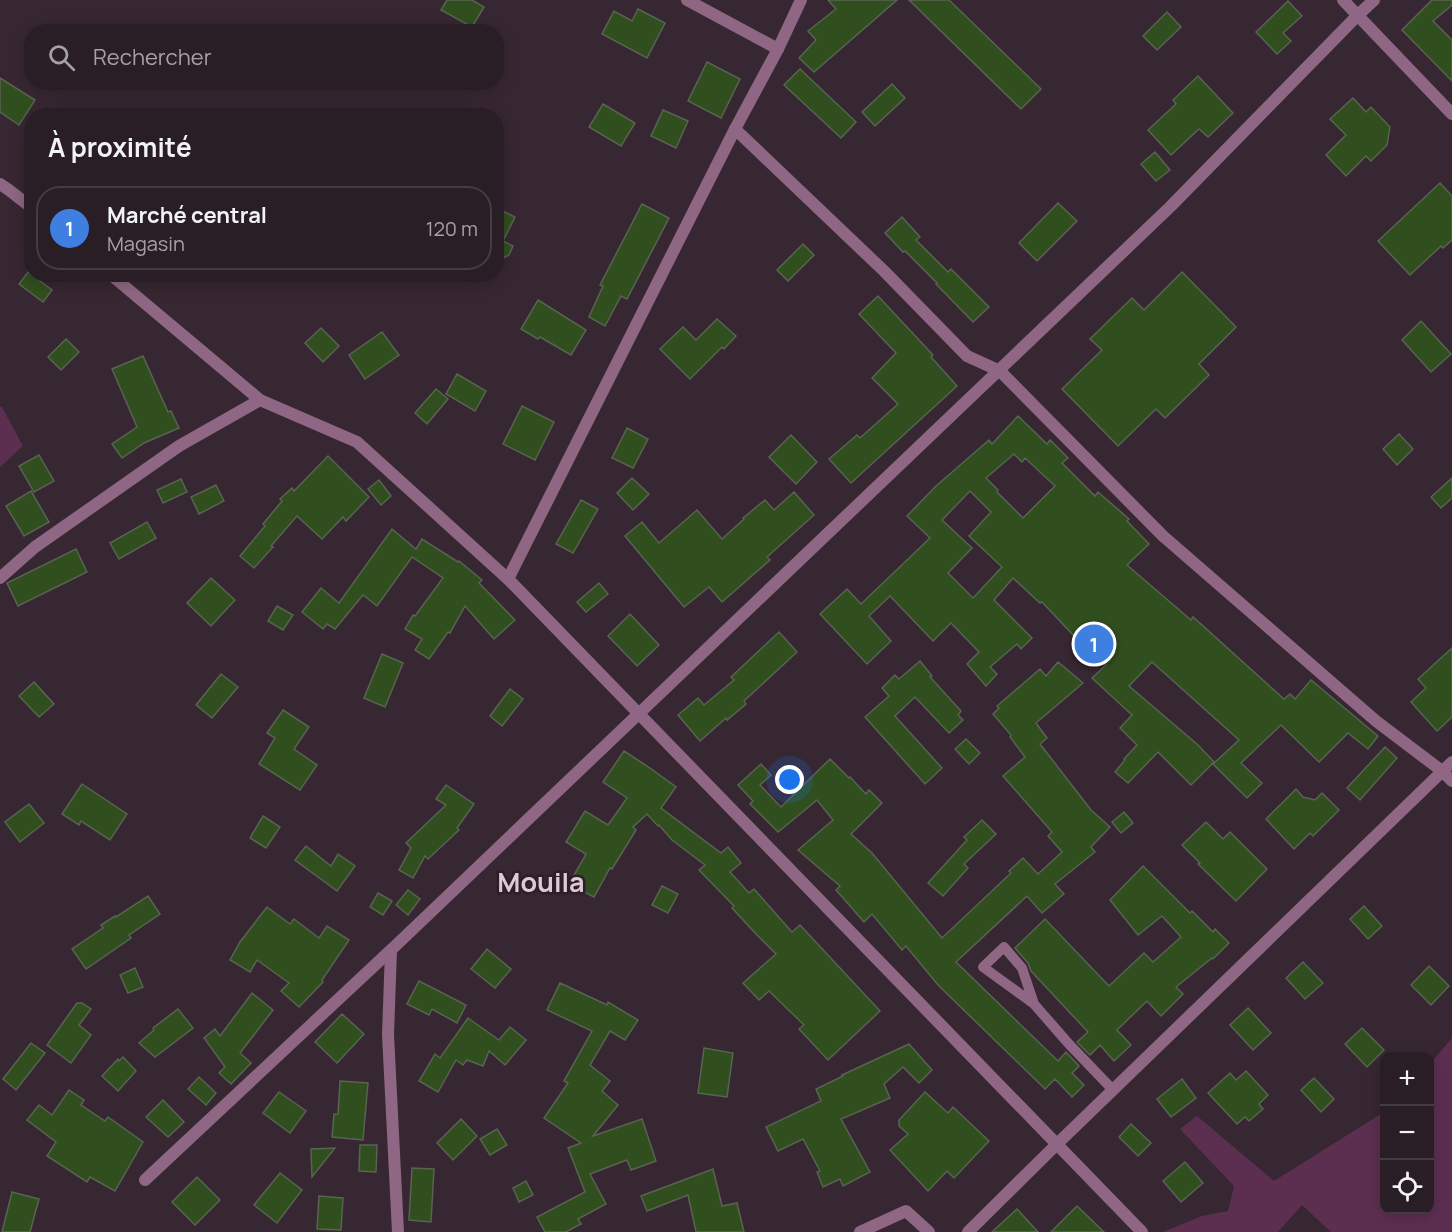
<!DOCTYPE html>
<html lang="fr">
<head>
<meta charset="utf-8">
<style>
  :root { --surface:#291d26; --page:#352a32; --text:#f1f3f6; --muted:#a5a2a7; --line:#453b43; --accent:#83d04e }
  body { margin:0; font-family:Manrope,sans-serif; background:var(--page); color:var(--text) }
  .controls { position:absolute; right:18px; bottom:18px; display:grid; overflow:hidden; border-radius:12px; box-shadow:0 3px 15px #0003 }
  .controls button { width:54px; height:54px; display:grid; place-items:center; padding:0; border:0; border-bottom:2px solid var(--line); background:var(--surface); color:var(--text); font:30px sans-serif }
  .you { position:absolute; left:790px; top:780px; width:21px; height:21px; margin:-15px; border:4px solid #fff; border-radius:50%; background:#1a73e8; box-shadow:0 0 0 9px #1a73e833 }
  .badge { display:grid; place-items:center; width:39px; height:39px; border-radius:50%; background:var(--accent); color:#fff; font-size:20px; font-weight:700 }
  .pin { position:absolute; translate:-50% -50%; border:3px solid #fff; box-shadow:0 2px 6px #0006 }
  .list { margin:0; padding:0; list-style:none }
  h2 { display:flex; justify-content:space-between; align-items:center; height:78px; margin:0; padding:0 24px; font-size:26px }
  h2 small { font-size:20px; font-weight:400; color:var(--muted) }
  .list li { display:grid; grid-template-columns:39px 1fr auto; gap:18px; align-items:center; box-sizing:border-box; height:84px; margin:0 12px 12px; padding:0 12px; border:2px solid var(--line); border-radius:24px }
  .list b { display:block; font-size:22px; white-space:nowrap }
  .list p { margin:0; font-size:20px; white-space:nowrap; color:var(--muted) }
  .list em { font-size:20px; font-style:normal; color:var(--muted) }
  .icon { flex:none; width:33px; height:33px; fill:none; stroke:currentColor; stroke-width:2; stroke-linecap:round; stroke-linejoin:round }
  .map { position:relative; flex:none; width:1452px; height:1232px; overflow:hidden }
  .search { position:absolute; background:var(--surface); box-shadow:0 3px 15px #0003; left:24px; top:24px; width:480px; height:66px; display:flex; align-items:center; gap:15px; box-sizing:border-box; padding:0 21px; border-radius:24px; color:var(--muted); font-size:22px }
  .panel { position:absolute; background:var(--surface); box-shadow:0 3px 15px #0003; left:24px; top:108px; width:480px; height:174px; border-radius:24px }
  .map>svg:first-child { display:block }
  .green { fill:#5c2f51 }
  .building { fill:#314f1e; stroke:#586352; stroke-width:1.5; fill-rule:evenodd }
  .lines { fill:none; stroke-linecap:round; stroke-linejoin:round }
  .service { stroke:#8f6784; stroke-width:10 }
  .minor { stroke:#8f6784; stroke-width:12 }
  .tertiary { stroke:#8f6784; stroke-width:12 }
  .labels { text-anchor:middle; stroke-width:5; stroke-linejoin:round; paint-order:stroke }
  .town-label { font-size:27px; font-weight:bold; fill:#ddc9d7; stroke:#2d1e28 }
</style>
</head>
<body>
<div class="map">
<svg width="1452" height="1232" viewBox="0 0 1452 1232">
  <rect width="100%" height="100%" fill="#372732"/>
  <g class="green">
    <polygon points="0,407 2,407 23,446 0,467"/>
    <polygon points="1452,1038 1452,1232 1331,1232 1302,1205 1278,1232 1163,1232 1202,1216 1228,1211 1234,1186 1180,1129 1197,1116 1274,1181 1384,1112 1384,1210 1430,1210 1430,1064"/>
  </g>
  <g class="building">
    <polygon points="447,0 472,0 484,7 472,27 441,10"/>
    <polygon points="828,0 897,0 814,72 799,58 816,40 808,31 836,9"/>
    <polygon points="909,0 949,0 1041,89 1021,109"/>
    <polygon points="1432,0 1452,0 1452,5 1433,21 1452,40 1452,81 1402,30"/>
    <polygon points="1288,1 1302,16 1283,33 1291,41 1277,54 1256,32"/>
    <polygon points="638,9 665,23 647,58 602,34 614,11 632,21"/>
    <polygon points="1167,12 1181,27 1157,50 1143,36"/>
    <polygon points="707,62 740,79 721,118 688,101"/>
    <polygon points="800,69 856,122 841,138 784,85"/>
    <polygon points="1198,76 1233,113 1208,137 1199,129 1171,155 1148,130 1176,104 1173,100"/>
    <polygon points="0,78 35,100 19,125 0,112"/>
    <polygon points="892,84 905,98 875,126 862,112"/>
    <polygon points="1353,98 1366,112 1371,107 1390,127 1387,145 1371,161 1366,156 1346,176 1326,155 1346,135 1330,119"/>
    <polygon points="603,104 635,123 621,146 589,127"/>
    <polygon points="663,110 688,121 676,148 651,136"/>
    <polygon points="1155,152 1170,170 1156,181 1141,164"/>
    <polygon points="1440,183 1452,196 1452,240 1443,248 1441,246 1410,275 1378,241"/>
    <polygon points="1058,203 1077,221 1037,261 1019,243"/>
    <polygon points="642,204 669,218 627,299 621,296 605,326 589,317 603,286 600,285"/>
    <polygon points="496,208 515,217 503,241 513,246 509,255 496,262"/>
    <polygon points="902,217 920,237 916,240 948,272 951,269 989,307 973,322 936,284 937,283 905,251 903,252 885,233"/>
    <polygon points="803,244 814,255 788,281 777,270"/>
    <polygon points="28,272 52,290 43,302 19,284"/>
    <polygon points="1182,272 1236,327 1199,364 1209,375 1165,418 1156,409 1118,446 1062,389 1102,350 1090,339 1132,298 1144,310"/>
    <polygon points="878,296 933,355 931,357 957,386 851,483 829,459 857,435 860,438 898,404 872,378 896,353 859,314"/>
    <polygon points="538,300 586,330 571,355 540,337 538,339 521,329"/>
    <polygon points="717,319 736,336 724,349 722,347 690,379 660,349 683,327 696,340"/>
    <polygon points="1421,321 1451,354 1431,372 1402,340"/>
    <polygon points="321,328 339,346 323,362 305,343"/>
    <polygon points="382,332 399,355 365,379 349,355"/>
    <polygon points="66,339 79,352 61,370 48,357"/>
    <polygon points="143,356 168,412 171,411 179,428 144,443 122,458 112,444 137,427 112,369"/>
    <polygon points="457,374 486,391 475,411 446,394"/>
    <polygon points="436,389 448,399 427,424 415,413"/>
    <polygon points="522,406 554,422 535,460 503,444"/>
    <path d="M 1018,416 L 1047,444 L 1050,440 L 1068,458 L 1062,463 L 1095,496 L 1098,492 L 1129,519 L 1127,521 L 1149,544 L 1127,565 L 1191,620 L 1193,617 L 1284,699 L 1290,694 L 1295,699 L 1311,680 L 1378,736 L 1368,749 L 1348,733 L 1319,762 L 1281,725 L 1241,763 L 1262,783 L 1247,798 L 1213,764 L 1239,740 L 1152,662 L 1129,686 L 1198,745 L 1214,762 L 1191,785 L 1158,752 L 1128,783 L 1115,772 L 1125,760 L 1124,759 L 1137,745 L 1120,728 L 1132,715 L 1092,678 L 1106,665 L 1073,635 L 1042,602 L 1040,603 L 1013,578 L 994,600 L 1032,638 L 1021,649 L 1017,644 L 990,667 L 997,674 L 986,686 L 967,664 L 979,652 L 951,623 L 933,641 L 890,596 L 869,616 L 891,641 L 867,664 L 820,614 L 847,589 L 861,604 L 930,538 L 907,516 L 936,486 L 989,440 L 992,444 ZM 1014,454 L 1022,462 L 1025,458 L 1055,486 L 1023,518 L 997,492 L 998,490 L 986,478 ZM 970,491 L 991,512 L 969,536 L 1002,567 L 973,598 L 948,573 L 972,548 L 942,520 Z"/>
    <polygon points="627,428 648,439 633,468 612,458"/>
    <polygon points="1399,434 1413,449 1397,465 1383,449"/>
    <polygon points="791,435 817,462 796,484 769,457"/>
    <polygon points="39,455 54,481 34,492 19,466"/>
    <polygon points="328,456 369,497 346,521 343,517 322,539 297,516 271,546 273,547 254,568 240,556 265,526 263,524 282,501 280,499 292,488 294,491"/>
    <polygon points="632,478 649,494 633,510 617,493"/>
    <polygon points="1452,478 1452,498 1441,508 1431,497"/>
    <polygon points="181,479 187,492 163,503 157,490"/>
    <polygon points="379,480 391,496 381,505 368,489"/>
    <polygon points="216,485 224,501 199,514 191,497"/>
    <polygon points="31,491 49,522 24,536 6,506"/>
    <polygon points="794,492 814,515 767,557 770,560 722,602 709,587 684,607 625,536 642,522 659,543 697,510 722,539 744,519 743,518 765,500 774,510"/>
    <polygon points="581,500 598,509 573,553 556,544"/>
    <polygon points="147,522 156,538 119,559 110,543"/>
    <polygon points="392,529 416,549 422,539 458,562 459,561 482,580 479,583 515,620 494,639 465,606 450,633 448,632 429,659 415,650 422,639 405,629 413,615 415,616 443,578 412,557 377,606 363,595 335,629 327,624 323,629 302,612 321,588 339,603"/>
    <polygon points="76,549 87,572 18,606 7,583"/>
    <polygon points="211,578 235,600 211,626 187,603"/>
    <polygon points="599,583 608,594 586,612 577,602"/>
    <polygon points="277,606 293,615 283,630 268,621"/>
    <polygon points="630,614 659,645 637,666 608,636"/>
    <polygon points="779,632 797,652 744,701 746,704 727,720 726,718 700,741 678,715 698,698 704,705 734,680 731,677"/>
    <polygon points="1452,648 1452,717 1437,731 1411,702 1426,688 1418,679"/>
    <polygon points="382,654 403,663 385,707 364,698"/>
    <polygon points="920,661 932,676 930,677 961,711 958,715 963,720 949,733 915,697 895,716 942,768 925,784 865,717 889,696 882,688 895,675 899,679"/>
    <polygon points="1058,662 1083,683 1036,723 1047,738 1040,744 1091,810 1110,827 1091,847 1095,852 1055,884 1064,894 1042,913 1027,896 956,962 1058,1061 1066,1052 1079,1066 1072,1073 1084,1085 1072,1097 1055,1079 1045,1089 938,985 906,946 902,950 872,914 864,922 836,890 840,886 798,850 833,820 817,800 778,832 750,804 753,801 738,785 761,764 771,775 760,785 781,807 830,759 849,778 850,777 866,794 869,790 882,803 851,834 872,853 942,938 1011,873 1009,871 1023,858 1038,874 1062,852 1048,836 1052,832 1003,776 1025,757 1010,737 1011,735 993,714 999,708 997,706 1040,669 1046,676"/>
    <polygon points="221,674 238,687 212,718 196,705"/>
    <polygon points="34,682 54,704 39,717 19,696"/>
    <polygon points="510,689 523,699 502,726 490,716"/>
    <polygon points="283,710 309,727 294,749 317,765 300,790 259,764 275,738 267,733"/>
    <polygon points="966,739 980,753 969,764 955,749"/>
    <polygon points="1385,747 1397,758 1360,800 1347,788"/>
    <polygon points="624,751 650,768 676,787 661,808 721,853 728,847 741,863 730,872 749,893 754,889 792,932 800,925 880,1011 828,1060 799,1029 804,1025 769,991 759,1000 743,983 776,954 756,934 732,908 734,906 699,870 705,865 672,840 659,825 658,826 647,814 633,827 636,830 612,869 610,868 594,897 569,884 586,854 566,842 585,811 608,825 627,798 603,782"/>
    <polygon points="82,784 127,814 110,840 81,821 79,825 62,814"/>
    <polygon points="446,785 474,804 457,828 459,830 428,859 425,856 413,878 399,870 411,848 406,843 446,805 436,799"/>
    <polygon points="1296,789 1303,797 1315,800 1322,793 1339,810 1313,836 1310,833 1294,849 1266,819"/>
    <polygon points="29,804 44,823 20,842 5,822"/>
    <polygon points="1124,812 1133,823 1121,833 1112,822"/>
    <polygon points="263,816 280,827 266,848 250,838"/>
    <polygon points="982,820 996,834 964,864 968,868 943,896 928,883 967,840 964,837"/>
    <polygon points="1206,822 1223,839 1230,832 1267,869 1236,901 1198,864 1200,863 1182,845"/>
    <polygon points="306,846 331,866 338,854 355,866 337,891 295,860"/>
    <polygon points="1143,866 1190,913 1192,911 1213,932 1215,929 1229,943 1213,959 1212,958 1176,987 1183,994 1161,1016 1147,1001 1117,1030 1131,1045 1114,1061 1100,1045 1090,1055 1077,1042 1088,1032 1031,971 1028,963 1015,948 1045,919 1109,986 1144,953 1153,962 1181,937 1162,916 1138,935 1110,900"/>
    <polygon points="662,886 678,894 668,913 652,905"/>
    <polygon points="408,890 420,899 408,915 396,905"/>
    <polygon points="378,893 392,901 383,915 370,907"/>
    <polygon points="148,896 160,914 129,935 131,938 86,969 72,949 103,928 101,925 115,916 116,917"/>
    <polygon points="1364,906 1382,926 1368,939 1350,919"/>
    <polygon points="267,907 290,924 294,919 319,938 327,926 349,940 322,980 323,982 299,1007 281,991 289,983 257,960 250,972 230,960 240,942"/>
    <polygon points="487,949 511,969 495,988 471,969"/>
    <polygon points="1303,962 1323,983 1305,999 1286,978"/>
    <polygon points="1429,966 1449,986 1431,1005 1411,985"/>
    <polygon points="135,968 143,987 128,993 120,975"/>
    <polygon points="419,981 466,1005 457,1023 432,1009 429,1015 407,1004"/>
    <polygon points="560,983 607,1005 608,1002 638,1020 625,1040 610,1031 590,1065 610,1081 602,1091 618,1105 593,1136 642,1119 656,1161 631,1170 627,1160 590,1174 606,1204 578,1219 581,1224 566,1232 545,1232 537,1217 585,1192 568,1148 581,1143 544,1118 568,1083 564,1081 592,1031 547,1010"/>
    <polygon points="252,993 273,1010 240,1053 251,1063 231,1084 219,1073 225,1067 204,1038 215,1029 220,1036"/>
    <polygon points="77,1003 82,1003 91,1009 79,1025 91,1035 71,1063 47,1045"/>
    <polygon points="1248,1008 1271,1033 1253,1050 1230,1025"/>
    <polygon points="178,1009 193,1028 155,1057 139,1043 154,1030 153,1028"/>
    <polygon points="342,1014 364,1034 337,1063 315,1042"/>
    <polygon points="468,1018 499,1040 510,1027 526,1040 505,1065 489,1051 483,1066 467,1060 463,1065 456,1060 438,1092 419,1081 435,1054 440,1058"/>
    <polygon points="1362,1028 1384,1050 1367,1067 1345,1044"/>
    <polygon points="31,1043 45,1053 16,1090 3,1079"/>
    <polygon points="909,1044 932,1070 919,1083 903,1067 884,1084 890,1098 841,1119 870,1172 843,1186 840,1179 823,1187 817,1172 820,1171 803,1139 778,1151 766,1127 821,1101 816,1089 843,1076 842,1075"/>
    <polygon points="704,1048 733,1053 727,1097 698,1093"/>
    <polygon points="123,1057 136,1071 118,1091 102,1076 118,1059 119,1061"/>
    <polygon points="1246,1071 1268,1095 1259,1104 1263,1109 1249,1121 1245,1117 1237,1124 1208,1093 1230,1073 1236,1080"/>
    <polygon points="199,1077 216,1093 206,1105 188,1089"/>
    <polygon points="1314,1078 1334,1099 1321,1112 1301,1090"/>
    <polygon points="1182,1079 1196,1098 1171,1117 1157,1099"/>
    <polygon points="340,1081 368,1083 363,1140 332,1137 334,1114 338,1114"/>
    <polygon points="69,1090 84,1100 81,1105 105,1121 108,1117 143,1142 115,1191 90,1177 87,1182 47,1156 56,1142 27,1120 39,1105 52,1115"/>
    <polygon points="279,1092 306,1111 290,1133 263,1113"/>
    <polygon points="925,1092 948,1113 953,1107 989,1141 954,1178 947,1171 928,1191 890,1150 908,1134 899,1126 899,1120"/>
    <polygon points="163,1100 184,1122 168,1137 146,1117"/>
    <polygon points="461,1119 477,1136 453,1160 437,1143"/>
    <polygon points="1131,1124 1151,1143 1138,1156 1119,1137"/>
    <polygon points="497,1129 507,1145 490,1155 480,1139"/>
    <polygon points="360,1145 377,1145 376,1172 359,1171"/>
    <polygon points="335,1148 312,1177 311,1149"/>
    <polygon points="1185,1162 1203,1183 1181,1202 1163,1181"/>
    <polygon points="412,1168 434,1169 431,1222 409,1220"/>
    <polygon points="713,1169 722,1206 737,1203 744,1232 696,1232 688,1195 647,1211 641,1196"/>
    <polygon points="280,1173 302,1190 277,1223 254,1205"/>
    <polygon points="197,1177 220,1200 195,1225 172,1202"/>
    <polygon points="526,1181 533,1195 519,1202 513,1188"/>
    <polygon points="12,1192 39,1199 30,1232 2,1232"/>
    <polygon points="319,1196 343,1198 341,1230 317,1229"/>
    <polygon points="1077,1206 1104,1232 1051,1232"/>
    <polygon points="1017,1209 1038,1232 992,1232"/>
  </g>
  <g class="lines">
    <polyline class="service" points="1034,1004 1022,968 1004,947 983,967 1034,1004 1068,1043 1113,1090"/>
    <g class="minor">
      <polyline points="687,0 778,49"/>
      <polyline points="1343,0 1452,114"/>
      <polyline points="735,129 884,271 967,356 1000,371 1163,536 1376,721 1442,771 1452,781"/>
      <polyline points="0,184 9,190 32,208"/>
      <polyline points="110,274 260,400 357,442 508,579"/>
      <polyline points="0,578 35,547 179,446 260,400"/>
      <polyline points="145,1180 391,950"/>
      <polyline points="398,1232 388,1035 391,950 1170,207 1358,15 1374,0"/>
      <polyline points="860,1232 906,1211 929,1232"/>
    </g>
    <g class="tertiary">
      <polyline points="801,0 778,49 735,129 508,579 1142,1232"/>
      <polyline points="968,1232 1057,1144 1452,762"/>
    </g>
  </g>
  <g class="labels">
    <g class="town-label">
      <text x="541" y="892">Mouila</text>
    </g>
  </g>
</svg>
<div class="controls">
<button>+</button>
<button>−</button>
<button><svg class="icon" aria-label="locate" viewBox="0 0 24 24"><circle cx="12" cy="12" r="6"/><path d="M12 2v4M12 18v4M2 12h4M18 12h4"/></svg></button>
</div>
<div class="you"></div>
<div class="pin badge" style="left:1094px;top:644px;background:#3f7fe0">1</div>
<div class="search"><svg class="icon" aria-label="search" viewBox="0 0 24 24"><circle cx="10" cy="10" r="6"/><path d="M15 15l6 6"/></svg>Rechercher</div>
<section class="panel">
<h2>À proximité<small></small></h2>
<ul class="list">
<li><span class="badge" style="background:#3f7fe0">1</span><div><b>Marché central</b><p>Magasin</p></div><em>120 m</em></li>
</ul>
</section>
</div>
</body>
</html>
